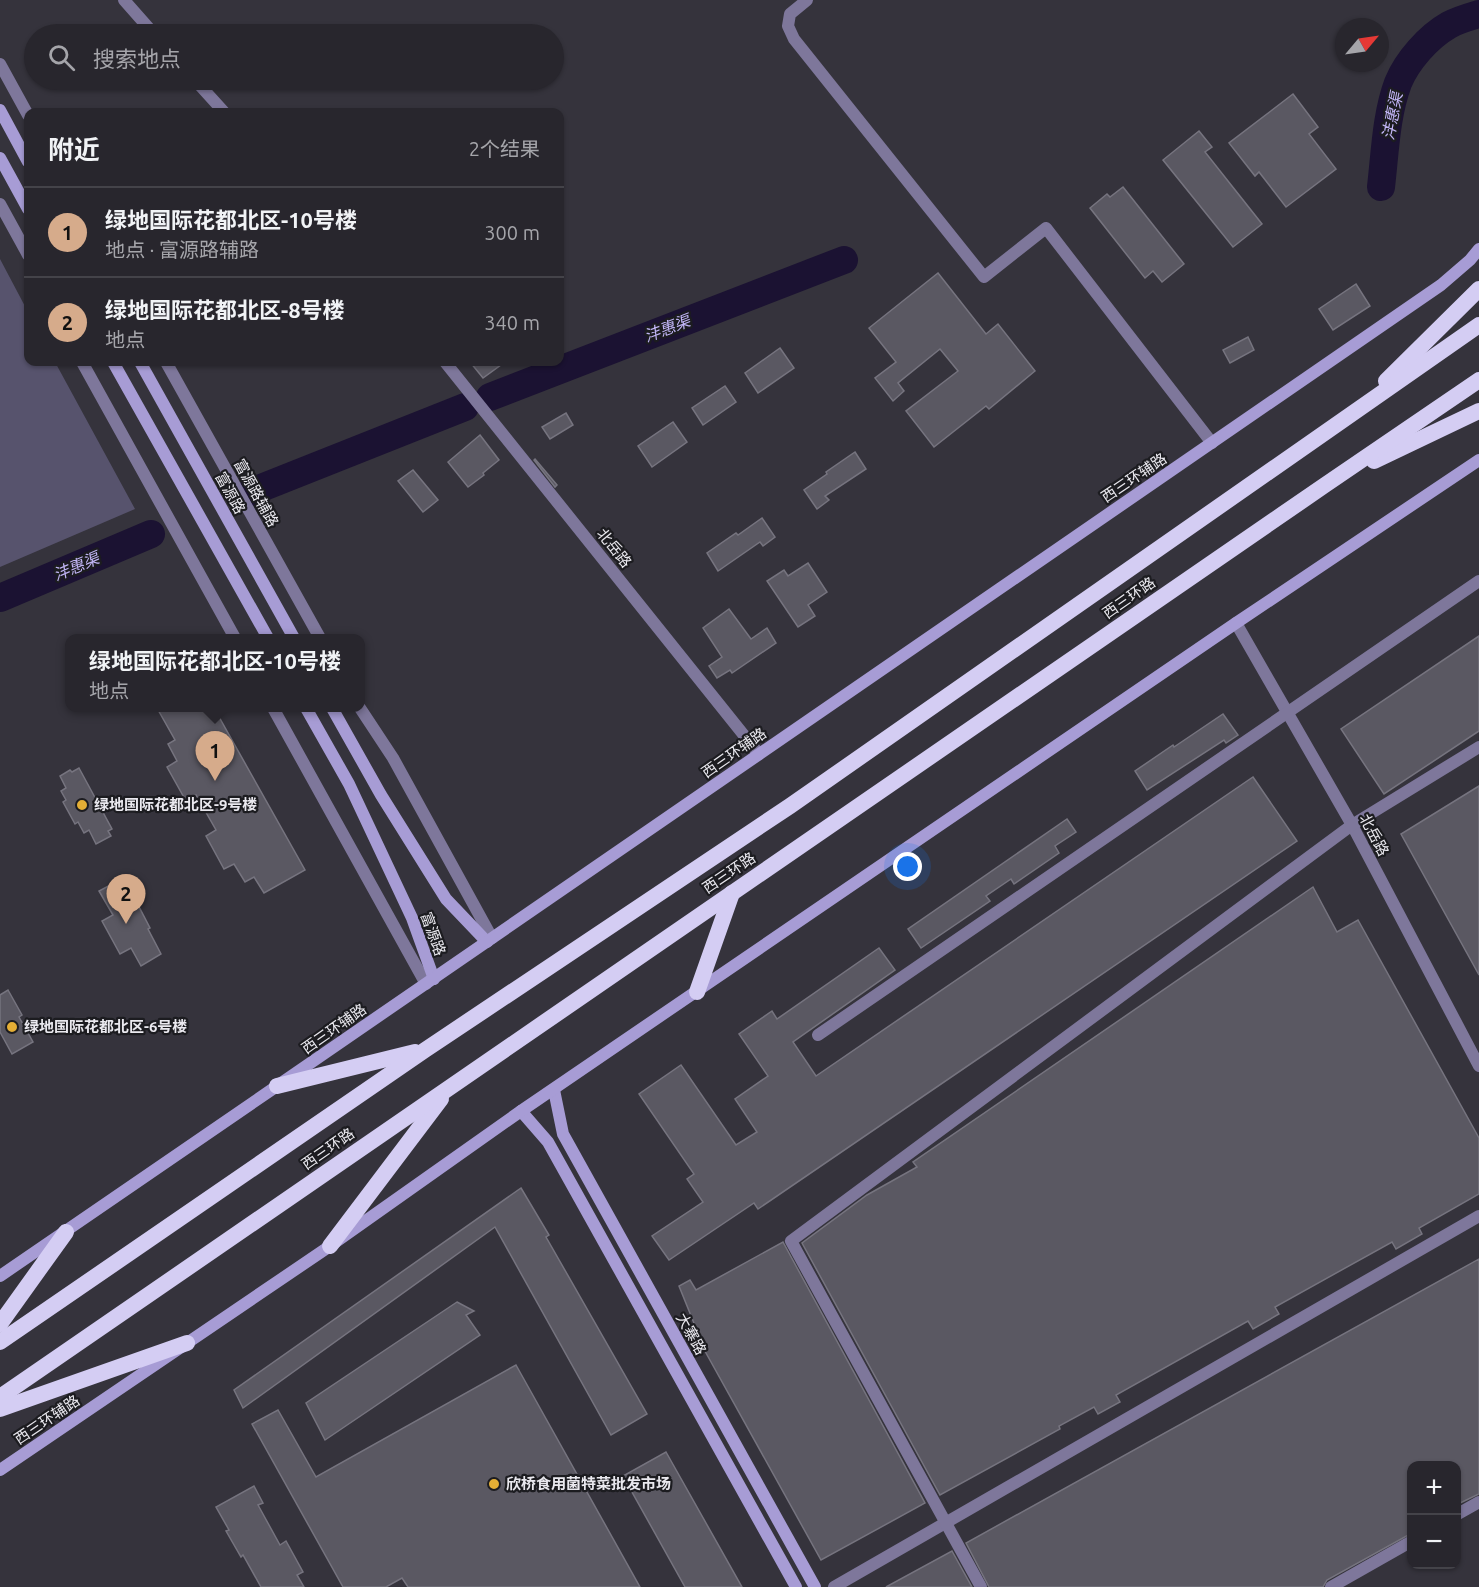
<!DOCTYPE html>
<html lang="zh">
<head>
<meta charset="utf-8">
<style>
  :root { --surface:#28262d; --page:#343239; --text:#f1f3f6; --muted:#a5a5aa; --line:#444349; --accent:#d6ab8b }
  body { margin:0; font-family:Ubuntu,"Noto Sans SC",sans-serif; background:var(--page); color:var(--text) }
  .controls { position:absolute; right:18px; bottom:18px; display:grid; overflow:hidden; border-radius:12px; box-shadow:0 2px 4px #0004 }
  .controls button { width:54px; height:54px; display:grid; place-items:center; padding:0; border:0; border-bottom:2px solid var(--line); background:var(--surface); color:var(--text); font:30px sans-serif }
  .compass { position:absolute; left:1335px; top:18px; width:54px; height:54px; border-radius:50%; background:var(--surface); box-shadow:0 2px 4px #0004; rotate:61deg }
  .you { position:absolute; left:908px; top:867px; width:21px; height:21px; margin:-15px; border:4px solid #fff; border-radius:50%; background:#1a73e8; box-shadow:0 0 0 9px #1a73e833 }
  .badge { display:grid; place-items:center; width:39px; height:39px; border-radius:50%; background:var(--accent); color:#111; font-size:20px; font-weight:700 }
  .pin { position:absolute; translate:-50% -50px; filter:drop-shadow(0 2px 3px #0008) }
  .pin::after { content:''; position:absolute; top:32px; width:21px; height:18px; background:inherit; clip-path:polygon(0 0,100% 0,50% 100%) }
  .popup { position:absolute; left:65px; top:634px; width:300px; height:78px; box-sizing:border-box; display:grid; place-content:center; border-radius:12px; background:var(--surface); filter:drop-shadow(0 2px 4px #0005); font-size:20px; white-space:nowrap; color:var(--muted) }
  .popup b { font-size:22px; color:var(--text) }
  .popup::after { content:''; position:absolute; left:50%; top:100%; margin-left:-12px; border:12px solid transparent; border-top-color:var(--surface) }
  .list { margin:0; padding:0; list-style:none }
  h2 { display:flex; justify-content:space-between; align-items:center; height:78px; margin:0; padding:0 24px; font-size:26px }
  h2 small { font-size:20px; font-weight:400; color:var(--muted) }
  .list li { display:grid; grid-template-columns:39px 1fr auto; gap:18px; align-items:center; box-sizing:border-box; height:90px; padding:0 24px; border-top:2px solid var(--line) }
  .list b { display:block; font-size:22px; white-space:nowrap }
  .list p { margin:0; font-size:20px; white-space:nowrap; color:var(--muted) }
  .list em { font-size:20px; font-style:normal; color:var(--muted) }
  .icon { flex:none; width:33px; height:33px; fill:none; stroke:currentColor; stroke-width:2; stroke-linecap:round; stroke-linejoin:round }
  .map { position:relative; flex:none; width:1479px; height:1587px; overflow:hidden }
  .search { position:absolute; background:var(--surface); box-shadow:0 2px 4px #0004; left:24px; top:24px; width:540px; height:66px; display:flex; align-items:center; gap:15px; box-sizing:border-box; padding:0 21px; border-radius:33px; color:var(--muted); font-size:22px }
  .panel { position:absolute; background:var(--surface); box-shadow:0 2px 4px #0004; left:24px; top:108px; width:540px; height:258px; border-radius:12px }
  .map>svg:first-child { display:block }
  .green { fill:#57536d }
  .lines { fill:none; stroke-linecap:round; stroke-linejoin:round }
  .river { stroke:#1b1232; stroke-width:28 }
  .building { fill:#5a5862; stroke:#76747f; stroke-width:1.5 }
  .minor { stroke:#7e779b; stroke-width:12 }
  .secondary { stroke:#a79cd5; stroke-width:12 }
  .trunk { stroke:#d4cdf3; stroke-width:16 }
  .poi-dot { fill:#e4ae35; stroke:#1c1c20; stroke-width:2 }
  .labels { text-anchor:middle; stroke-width:4.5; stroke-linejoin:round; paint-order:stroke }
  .street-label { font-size:15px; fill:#eae9ef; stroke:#1c1c20 }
  .poi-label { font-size:15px; font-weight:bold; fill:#eae9ef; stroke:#1c1c20; text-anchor:start }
  .water-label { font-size:16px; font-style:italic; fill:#c1b5f5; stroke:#1c1c20 }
</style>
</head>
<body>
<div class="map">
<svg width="1479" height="1587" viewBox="0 0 1479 1587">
  <rect width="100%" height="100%" fill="#35333c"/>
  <polygon class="green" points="0,259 28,312 28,362 55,362 135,509 0,567"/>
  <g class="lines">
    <g class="river">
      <path d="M 1381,187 C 1385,153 1386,115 1398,83 C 1407,61 1428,37 1449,25 C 1458,20 1469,17 1479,14"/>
      <polyline points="490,397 844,260"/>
      <polyline points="251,492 465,407"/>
      <polyline points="0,598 151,534"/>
    </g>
  </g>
  <g class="building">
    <polygon points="1293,94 1318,127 1309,134 1336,169 1286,207 1259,172 1255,176 1229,143"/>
    <polygon points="1199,131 1212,147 1205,152 1262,224 1233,247 1163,160"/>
    <polygon points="1123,187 1184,264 1162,282 1153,271 1145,278 1090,208 1107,194 1110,197"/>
    <polygon points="938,273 986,334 998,324 1035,371 989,409 986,406 934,447 906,411 958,371 940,349 898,383 904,391 893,401 875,378 896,362 869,328"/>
    <polygon points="1356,284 1370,306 1333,330 1319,309"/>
    <polygon points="1248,337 1254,350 1230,363 1223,350"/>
    <polygon points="780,348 794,368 758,393 745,373"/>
    <polygon points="470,362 505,362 483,378"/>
    <polygon points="725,386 736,402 703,425 692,408"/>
    <polygon points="566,413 573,425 550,439 542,427"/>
    <polygon points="673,422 687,442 652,467 638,446"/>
    <polygon points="480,435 499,460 483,473 484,475 468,487 448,462"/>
    <polygon points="855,452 866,469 825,496 829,500 817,509 804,490 827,474 826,472"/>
    <polygon points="535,459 557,485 555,487 534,460"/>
    <polygon points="413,470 438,500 423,512 398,481"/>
    <polygon points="762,518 775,537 763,546 760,542 718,571 707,553 736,533 738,535"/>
    <polygon points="808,563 827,592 808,605 815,616 798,627 767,581 784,570 788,576"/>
    <polygon points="729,609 751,639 767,628 776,643 732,673 730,670 717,678 709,666 722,657 703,628"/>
    <polygon points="1479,636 1479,731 1384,794 1341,729"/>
    <polygon points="157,708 214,708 305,870 264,893 254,877 245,882 234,864 224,869 206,836 216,830 196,795 186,801 167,767 177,761 168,744 175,740"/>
    <polygon points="1223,714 1238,735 1226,743 1224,740 1147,790 1135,771 1173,745 1174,747"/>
    <polygon points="79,768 112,829 108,831 111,836 96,844 89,830 84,833 78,822 75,824 63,802 66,800 61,791 66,788 60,776 70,770 72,772"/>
    <polygon points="1253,777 1297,841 758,1209 754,1203 669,1260 652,1236 703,1202 687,1179 694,1174 639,1094 681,1065 736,1145 757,1132 735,1099 768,1076 739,1034 772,1011 777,1019 879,948 895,970 793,1042 816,1076"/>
    <polygon points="1479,786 1479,975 1401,834"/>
    <polygon points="1067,819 1076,832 1055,846 1059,853 1014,884 1011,879 986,896 990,901 921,948 908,929"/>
    <polygon points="116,882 119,886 122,884 134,904 137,903 150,928 148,929 161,954 141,966 131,948 120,954 102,921 113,915 99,891"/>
    <polygon points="1313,887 1337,932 1358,920 1479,1138 1479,1194 1419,1228 1422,1234 1396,1249 1392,1242 1275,1307 1279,1314 1253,1329 1248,1321 1116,1395 1120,1402 1098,1414 1094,1407 1059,1426 1060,1429 940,1495 802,1243 867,1195 917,1167 913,1162"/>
    <polygon points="8,990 22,1015 19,1017 33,1042 12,1054 0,1032 0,995"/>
    <polygon points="521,1188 549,1235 546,1237 647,1414 611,1435 495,1227 243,1408 234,1390"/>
    <polygon points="783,1242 925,1503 821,1560 706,1353 679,1286 690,1280 696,1290"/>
    <polygon points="1479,1259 1479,1494 1456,1505 1456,1466 1412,1466 1412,1533 1327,1580 1323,1587 989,1587 966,1543"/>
    <polygon points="457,1302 474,1311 466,1315 480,1335 325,1440 306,1403"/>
    <polygon points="516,1365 640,1587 408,1587 402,1578 386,1587 343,1587 252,1424 278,1410 316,1477"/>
    <polygon points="666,1452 742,1587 685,1587 623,1476"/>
    <polygon points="254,1486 263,1503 258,1505 280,1545 286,1541 303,1572 297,1575 304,1587 261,1587 243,1555 241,1557 226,1531 229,1530 216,1507"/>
    <polygon points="952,1551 972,1587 886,1587"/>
  </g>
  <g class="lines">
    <g class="minor">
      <polyline points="124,0 154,34"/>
      <polyline points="807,0 790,14 788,26 794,39 984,277 1046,228 1212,443"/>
      <polyline points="0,64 28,115"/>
      <polyline points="195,80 224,112"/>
      <polyline points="0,204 28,255"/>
      <polyline points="82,362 235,638"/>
      <polyline points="166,362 320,638"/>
      <polyline points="445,362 759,754"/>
      <polyline points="1236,623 1352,825 1479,1066"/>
      <polyline points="273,708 426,984"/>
      <polyline points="360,708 393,758 492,938"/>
      <polyline points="818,1035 1479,581"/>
      <polyline points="1456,1515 1479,1502"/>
      <polyline points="834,1587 1479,1216"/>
      <polyline points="981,1587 791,1241 1352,825 1479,747"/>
      <polyline points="1331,1587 1412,1541"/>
    </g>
    <g class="secondary">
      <polyline points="0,110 28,162"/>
      <polyline points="0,158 28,209"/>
      <polyline points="113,362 268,638"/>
      <polyline points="140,362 294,638"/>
      <polyline points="306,708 349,784 412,918 434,979"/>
      <polyline points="332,708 381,795 446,899 487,942"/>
      <polyline points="554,1090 563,1134 815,1587"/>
      <polyline points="521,1111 548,1142 796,1587"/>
      <polyline points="0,1276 277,1086 1441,285 1470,260 1479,249"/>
      <polyline points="0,1470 330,1246 521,1111 1236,623 1479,460"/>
    </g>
    <g class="trunk">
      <polyline points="1386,381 1479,289"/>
      <polyline points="1374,461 1479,411"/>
      <polyline points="697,992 732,893"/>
      <polyline points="277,1086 415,1052"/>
      <polyline points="330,1246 441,1099"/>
      <polyline points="0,1324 66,1232"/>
      <polyline points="0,1342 425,1050 790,806 1479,325"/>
      <polyline points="0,1397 1325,485 1479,380"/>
      <polyline points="0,1409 187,1343"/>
    </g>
  </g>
  <g class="poi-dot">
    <circle cx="82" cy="805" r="6"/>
    <circle cx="12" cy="1027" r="6"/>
    <circle cx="494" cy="1484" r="6"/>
  </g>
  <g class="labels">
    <g class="street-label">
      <text transform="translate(1134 478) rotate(-34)" y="5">西三环辅路</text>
      <text transform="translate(230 493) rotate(61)" y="5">富源路</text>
      <text transform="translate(256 493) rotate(61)" y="5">富源路辅路</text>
      <text transform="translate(614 548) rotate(51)" y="5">北岳路</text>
      <text transform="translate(1129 598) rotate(-35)" y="5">西三环路</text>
      <text transform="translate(734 753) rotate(-35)" y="5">西三环辅路</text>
      <text transform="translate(1374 835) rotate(62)" y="5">北岳路</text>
      <text transform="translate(729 873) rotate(-34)" y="5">西三环路</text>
      <text transform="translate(433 934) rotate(70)" y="5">富源路</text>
      <text transform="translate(334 1029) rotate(-35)" y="5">西三环辅路</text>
      <text transform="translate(328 1149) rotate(-35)" y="5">西三环路</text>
      <text transform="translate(691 1334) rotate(61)" y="5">大寨路</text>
      <text transform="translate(47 1420) rotate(-34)" y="5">西三环辅路</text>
    </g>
    <g class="poi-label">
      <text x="94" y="810">绿地国际花都北区-9号楼</text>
      <text x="24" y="1032">绿地国际花都北区-6号楼</text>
      <text x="506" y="1489">欣桥食用菌特菜批发市场</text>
    </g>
    <g class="water-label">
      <text transform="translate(1392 116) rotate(-79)" y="6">沣惠渠</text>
      <text transform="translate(667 328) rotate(-21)" y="6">沣惠渠</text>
      <text transform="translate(76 566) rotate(-23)" y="6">沣惠渠</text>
    </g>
  </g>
</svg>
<div class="controls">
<button>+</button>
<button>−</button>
</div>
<svg class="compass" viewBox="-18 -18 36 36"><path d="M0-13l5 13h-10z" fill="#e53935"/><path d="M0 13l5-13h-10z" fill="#a5a5aa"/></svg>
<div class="you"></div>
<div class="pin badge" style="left:215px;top:781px">1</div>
<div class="popup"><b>绿地国际花都北区-10号楼</b>地点</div>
<div class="pin badge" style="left:126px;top:924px">2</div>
<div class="search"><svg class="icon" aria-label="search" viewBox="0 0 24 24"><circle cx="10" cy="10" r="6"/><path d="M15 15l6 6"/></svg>搜索地点</div>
<section class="panel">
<h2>附近<small>2个结果</small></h2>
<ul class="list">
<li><span class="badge">1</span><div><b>绿地国际花都北区-10号楼</b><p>地点 · 富源路辅路</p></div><em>300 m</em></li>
<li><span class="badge">2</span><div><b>绿地国际花都北区-8号楼</b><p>地点</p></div><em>340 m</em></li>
</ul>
</section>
</div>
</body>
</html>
